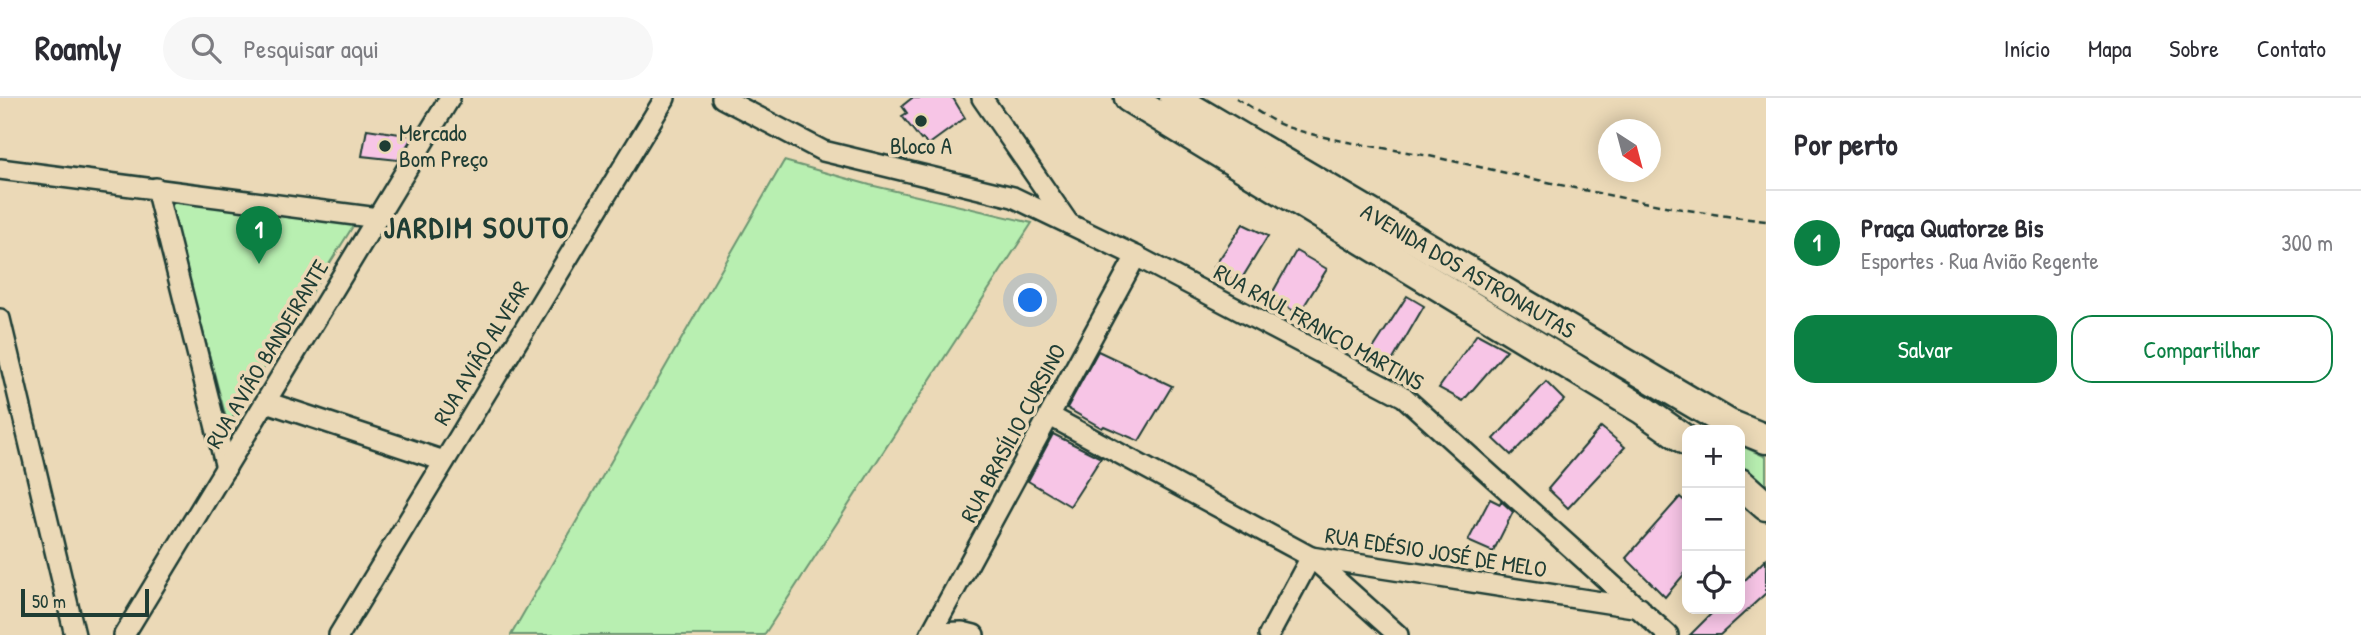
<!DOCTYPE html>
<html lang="pt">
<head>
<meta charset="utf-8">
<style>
  :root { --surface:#fff; --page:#f7f7f7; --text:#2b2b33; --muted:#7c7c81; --line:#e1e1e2; --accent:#0b8043 }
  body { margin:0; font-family:"Patrick Hand",sans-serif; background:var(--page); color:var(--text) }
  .controls { position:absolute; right:21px; bottom:21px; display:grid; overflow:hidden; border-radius:14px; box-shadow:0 4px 18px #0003 }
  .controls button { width:63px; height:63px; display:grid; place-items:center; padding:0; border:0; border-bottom:2px solid var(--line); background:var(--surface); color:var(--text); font:35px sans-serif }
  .compass { position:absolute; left:1598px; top:21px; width:63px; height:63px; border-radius:50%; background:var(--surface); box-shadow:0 4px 18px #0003; rotate:144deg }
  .scale { position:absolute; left:21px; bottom:18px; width:128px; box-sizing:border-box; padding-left:7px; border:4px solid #1f3d34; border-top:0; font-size:19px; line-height:24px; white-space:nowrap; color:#1f3d34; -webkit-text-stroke:5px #ebd9b7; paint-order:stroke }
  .you { position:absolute; left:1031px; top:203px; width:24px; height:24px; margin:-18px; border:5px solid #fff; border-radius:50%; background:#1a73e8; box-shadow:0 0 0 10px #1a73e833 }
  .badge { display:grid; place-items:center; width:46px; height:46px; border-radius:50%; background:var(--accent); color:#fff; font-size:23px; font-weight:700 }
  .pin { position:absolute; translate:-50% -58px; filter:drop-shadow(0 2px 4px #0008) }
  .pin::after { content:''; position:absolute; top:37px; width:24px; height:21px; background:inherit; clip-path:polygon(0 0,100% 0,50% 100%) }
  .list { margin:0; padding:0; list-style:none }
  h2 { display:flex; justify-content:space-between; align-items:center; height:91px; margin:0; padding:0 28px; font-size:30px }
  h2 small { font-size:23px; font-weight:400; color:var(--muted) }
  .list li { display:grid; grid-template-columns:46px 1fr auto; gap:21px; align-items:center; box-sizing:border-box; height:105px; padding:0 28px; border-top:2px solid var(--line) }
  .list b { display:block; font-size:26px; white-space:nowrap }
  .list p { margin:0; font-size:23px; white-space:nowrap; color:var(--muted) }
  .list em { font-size:23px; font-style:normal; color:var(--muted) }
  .actions { display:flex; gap:14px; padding:21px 28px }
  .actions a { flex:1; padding:16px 0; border:2px solid var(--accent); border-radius:21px; text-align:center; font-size:24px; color:var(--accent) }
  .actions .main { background:var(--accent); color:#fff }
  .icon { flex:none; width:38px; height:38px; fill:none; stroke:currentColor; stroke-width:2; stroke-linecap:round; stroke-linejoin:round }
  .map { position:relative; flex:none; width:1766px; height:537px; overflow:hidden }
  header { display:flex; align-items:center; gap:42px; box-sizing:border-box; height:98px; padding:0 35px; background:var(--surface); border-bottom:2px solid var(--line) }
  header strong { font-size:33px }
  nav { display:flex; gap:38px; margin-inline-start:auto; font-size:24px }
  .search { width:490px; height:63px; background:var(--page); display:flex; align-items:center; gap:18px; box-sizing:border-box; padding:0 24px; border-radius:38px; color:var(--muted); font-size:26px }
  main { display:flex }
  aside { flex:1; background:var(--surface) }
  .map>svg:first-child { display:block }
  .green { fill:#b8efb1; stroke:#6c9672; stroke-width:2 }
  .building { fill:#f7c5e6; stroke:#1f3d34; stroke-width:2 }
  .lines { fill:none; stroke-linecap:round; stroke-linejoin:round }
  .street-casing { stroke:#1f3d34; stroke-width:24 }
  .secondary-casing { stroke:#1f3d34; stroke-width:33 }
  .path { stroke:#1f3d34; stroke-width:2.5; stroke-dasharray:7 5; stroke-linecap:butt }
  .street { stroke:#ebd9b7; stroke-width:19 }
  .secondary { stroke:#ebd9b7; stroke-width:28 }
  .poi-dot { fill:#1f3d34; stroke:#ebd9b7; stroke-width:2.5 }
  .labels { text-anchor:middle; stroke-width:7; stroke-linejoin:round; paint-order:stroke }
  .poi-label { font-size:23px; fill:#1f3d34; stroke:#ebd9b7; text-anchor:start }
  .street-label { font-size:23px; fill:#1f3d34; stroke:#ebd9b7 }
  .district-label { font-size:30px; font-weight:bold; letter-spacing:2px; fill:#1f3d34; stroke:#ebd9b7 }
</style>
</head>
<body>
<header>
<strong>Roamly</strong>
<div class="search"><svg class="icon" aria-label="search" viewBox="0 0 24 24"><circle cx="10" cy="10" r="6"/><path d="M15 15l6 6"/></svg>Pesquisar aqui</div>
<nav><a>Início</a><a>Mapa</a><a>Sobre</a><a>Contato</a></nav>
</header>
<main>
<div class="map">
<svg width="1766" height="537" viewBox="0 0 1766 537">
  <rect width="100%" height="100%" fill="#ebd9b7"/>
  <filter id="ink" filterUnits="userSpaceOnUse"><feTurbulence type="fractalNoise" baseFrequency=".0143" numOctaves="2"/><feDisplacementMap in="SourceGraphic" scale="14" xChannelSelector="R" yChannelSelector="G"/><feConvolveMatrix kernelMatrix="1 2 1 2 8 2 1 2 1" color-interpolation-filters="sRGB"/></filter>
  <g filter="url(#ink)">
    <g class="green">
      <polygon points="784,63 870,87 1032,125 764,537 511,537"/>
      <polygon points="167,99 355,125 228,327"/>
      <polygon points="1740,347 1766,359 1766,390 1740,366"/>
    </g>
    <g class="building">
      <polygon points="912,0 953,0 965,20 928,47 923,41 921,42 902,18 907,15 902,8"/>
      <polygon points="367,31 413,38 398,62 362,58"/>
      <polygon points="1243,126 1268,138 1239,185 1214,169"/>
      <polygon points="1296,153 1327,171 1299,216 1270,199"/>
      <polygon points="1407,198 1424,208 1391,265 1371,254"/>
      <polygon points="1477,236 1507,252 1463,303 1439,290"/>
      <polygon points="1098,253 1172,288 1139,343 1104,328 1102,330 1067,310"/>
      <polygon points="1546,284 1564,302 1511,357 1494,341"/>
      <polygon points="1601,329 1625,349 1568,410 1548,391"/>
      <polygon points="1053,336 1101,360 1070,408 1028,383"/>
      <polygon points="1680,399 1687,405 1687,473 1665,499 1626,460"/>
      <polygon points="1490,401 1500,406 1501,403 1513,414 1493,454 1468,443"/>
      <polygon points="1766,461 1766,495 1720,537 1690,537 1716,511 1740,511 1740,487"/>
    </g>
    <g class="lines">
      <defs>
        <g id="street">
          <polyline points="722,0 823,53 1013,99 1136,158 1404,299 1668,537"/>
          <polyline points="982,0 1069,126"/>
          <polyline points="0,71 378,120"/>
          <polyline points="156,90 226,370"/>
          <polyline points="0,221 75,537"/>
          <polyline points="266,304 444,363"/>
          <polyline points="1050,318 1311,459 1398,537"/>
          <polyline points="932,535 962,534 974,537"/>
          <polyline points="124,537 450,0"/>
          <polyline points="339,537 665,0"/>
          <polyline points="930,537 1136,158"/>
          <polyline points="1269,537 1311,459 1640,510"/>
        </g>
        <g id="secondary">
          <polyline points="1129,0 1643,312 1687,343"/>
          <path id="s1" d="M 1174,0 L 1729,326 L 1766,341"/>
          <polyline points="1740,385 1766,408"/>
        </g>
      </defs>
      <use href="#street" class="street-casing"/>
      <use href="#secondary" class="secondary-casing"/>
      <path class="path" d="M 1236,0 C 1252,9 1270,23 1287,29 C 1339,46 1395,50 1448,62 C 1553,85 1659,111 1766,123"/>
      <use href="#street" class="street"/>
      <use href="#secondary" class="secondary"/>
    </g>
  </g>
  <g class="poi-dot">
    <circle cx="921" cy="23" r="7"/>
    <circle cx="385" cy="48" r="7"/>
  </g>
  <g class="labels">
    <g class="poi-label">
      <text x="399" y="43">Mercado<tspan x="399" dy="26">Bom Preço</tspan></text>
      <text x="921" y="56" text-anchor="middle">Bloco A</text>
    </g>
    <g class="street-label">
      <text dy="8" stroke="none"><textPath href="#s1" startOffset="341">AVENIDA DOS ASTRONAUTAS</textPath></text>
      <text transform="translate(1319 229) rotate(29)" y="8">RUA RAUL FRANCO MARTINS</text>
      <text transform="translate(481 255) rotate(-59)" y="8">RUA AVIÃO ALVEAR</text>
      <text transform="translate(267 256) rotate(-59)" y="8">RUA AVIÃO BANDEIRANTE</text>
      <text transform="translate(1013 335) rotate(-62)" y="8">RUA BRASÍLIO CURSINO</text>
      <text transform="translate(1436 454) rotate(9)" y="8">RUA EDÉSIO JOSÉ DE MELO</text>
    </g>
    <g class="district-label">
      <text x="477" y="140">JARDIM SOUTO</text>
    </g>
  </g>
</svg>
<div class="controls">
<button>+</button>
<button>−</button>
<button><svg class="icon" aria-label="locate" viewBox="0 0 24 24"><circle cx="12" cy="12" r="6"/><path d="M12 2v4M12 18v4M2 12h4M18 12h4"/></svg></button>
</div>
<svg class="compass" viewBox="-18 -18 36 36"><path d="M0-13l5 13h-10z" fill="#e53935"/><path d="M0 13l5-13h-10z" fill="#7c7c81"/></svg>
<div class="scale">50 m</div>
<div class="you"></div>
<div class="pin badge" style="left:259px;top:166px">1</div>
</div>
<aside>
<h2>Por perto<small></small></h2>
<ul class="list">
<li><span class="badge">1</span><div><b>Praça Quatorze Bis</b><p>Esportes · Rua Avião Regente</p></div><em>300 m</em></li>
</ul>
<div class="actions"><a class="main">Salvar</a><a>Compartilhar</a></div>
</aside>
</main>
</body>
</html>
